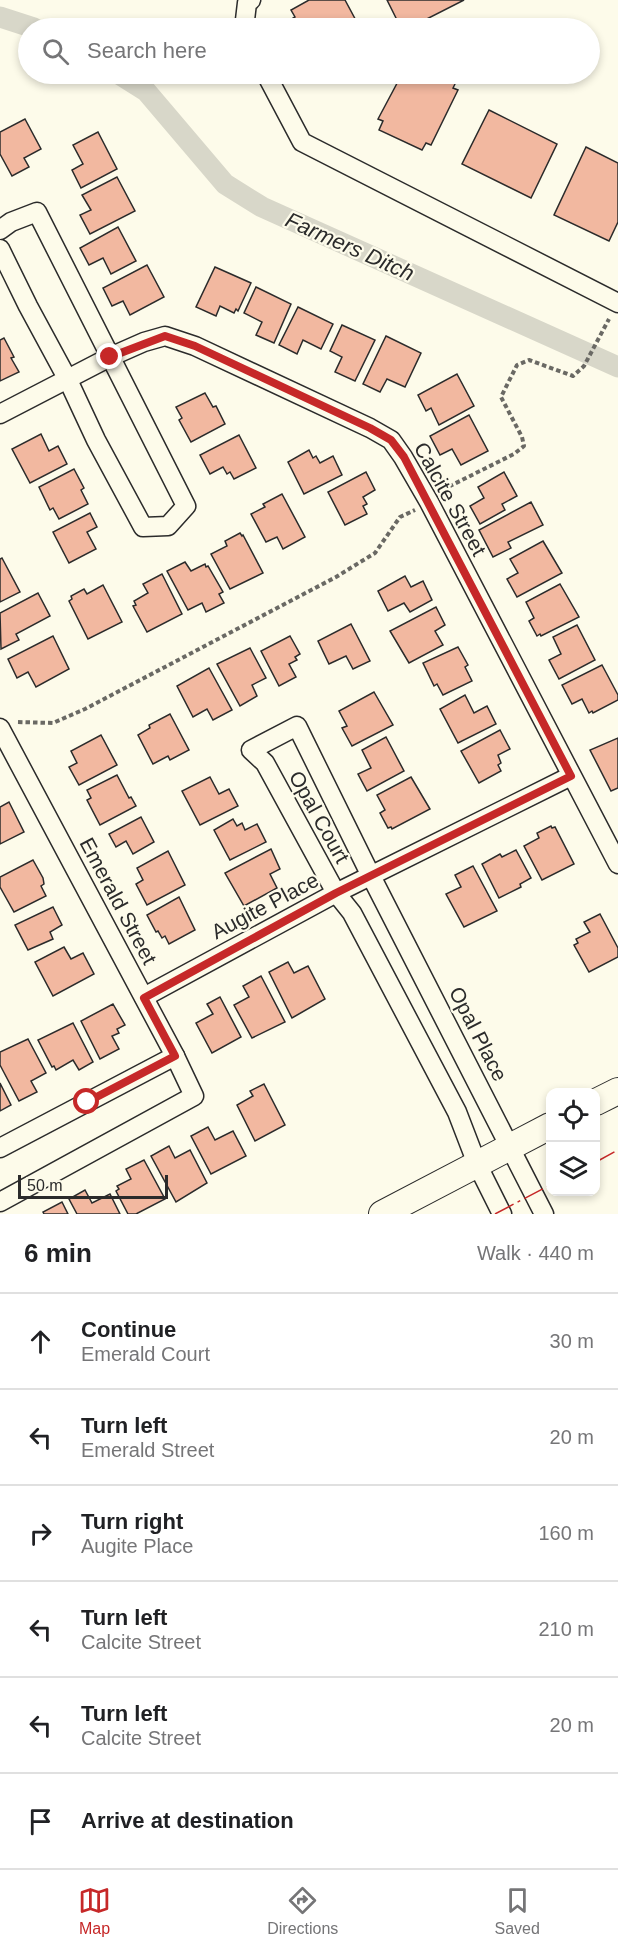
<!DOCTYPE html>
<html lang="en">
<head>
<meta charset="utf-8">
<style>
  :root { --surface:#fff; --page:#f2f2f2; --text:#202124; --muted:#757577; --line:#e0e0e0; --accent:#c62828 }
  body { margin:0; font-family:Helvetica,sans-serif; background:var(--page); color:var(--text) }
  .controls { position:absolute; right:18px; bottom:18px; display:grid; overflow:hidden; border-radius:12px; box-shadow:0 3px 9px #0003 }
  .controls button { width:54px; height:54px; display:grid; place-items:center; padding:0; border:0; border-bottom:2px solid var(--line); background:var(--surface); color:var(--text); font:30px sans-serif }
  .scale { position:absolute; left:18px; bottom:15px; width:150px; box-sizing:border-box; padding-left:6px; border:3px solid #2b2b2b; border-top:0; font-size:16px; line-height:21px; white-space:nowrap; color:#2b2b2b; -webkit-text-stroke:4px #fdfbea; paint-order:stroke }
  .stop { position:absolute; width:18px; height:18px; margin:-14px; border:4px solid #c62828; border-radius:50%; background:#fff }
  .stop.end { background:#c62828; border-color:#fff; box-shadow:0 2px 6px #0008 }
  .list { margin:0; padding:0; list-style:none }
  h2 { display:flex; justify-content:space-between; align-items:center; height:78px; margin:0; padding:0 24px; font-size:26px }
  h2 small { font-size:20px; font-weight:400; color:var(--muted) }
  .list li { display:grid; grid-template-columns:39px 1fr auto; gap:18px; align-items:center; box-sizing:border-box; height:96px; padding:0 24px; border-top:2px solid var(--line) }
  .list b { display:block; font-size:22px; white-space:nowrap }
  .list p { margin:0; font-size:20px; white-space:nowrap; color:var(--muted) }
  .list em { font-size:20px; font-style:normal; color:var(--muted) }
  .icon { flex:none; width:33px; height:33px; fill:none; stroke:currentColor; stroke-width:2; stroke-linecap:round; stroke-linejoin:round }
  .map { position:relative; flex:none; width:618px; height:1214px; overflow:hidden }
  .search { position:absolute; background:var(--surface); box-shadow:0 3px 9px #0003; left:18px; right:18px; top:18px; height:66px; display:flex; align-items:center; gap:15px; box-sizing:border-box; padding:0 21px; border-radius:33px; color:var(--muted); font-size:22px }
  .sheet { height:654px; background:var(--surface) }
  nav { display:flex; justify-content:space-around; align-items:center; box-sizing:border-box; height:84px; border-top:2px solid var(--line); background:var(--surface); font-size:16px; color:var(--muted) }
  nav a { display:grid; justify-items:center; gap:3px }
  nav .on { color:var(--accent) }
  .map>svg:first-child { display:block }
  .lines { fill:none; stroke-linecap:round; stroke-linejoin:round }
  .canal { stroke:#d8d7c9; stroke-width:21 }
  .building { fill:#f2b8a0; stroke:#2b2b2b; stroke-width:1.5 }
  .street-casing { stroke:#2b2b2b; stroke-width:21 }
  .secondary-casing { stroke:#2b2b2b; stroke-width:28 }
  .path { stroke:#6a6964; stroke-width:4; stroke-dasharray:4.5 3; stroke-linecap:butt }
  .street { stroke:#fdfbea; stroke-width:18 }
  .secondary { stroke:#fdfbea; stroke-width:26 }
  .power { stroke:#c62828; stroke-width:1.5; stroke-dasharray:21 4.5 3 4.5; stroke-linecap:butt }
  .route { stroke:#c62828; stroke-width:8 }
  .labels { text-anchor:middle; stroke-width:4.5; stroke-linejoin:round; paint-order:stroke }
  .street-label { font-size:21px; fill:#2b2b2b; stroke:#fdfbea }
  .water-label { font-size:22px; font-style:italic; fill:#2b2b2b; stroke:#fdfbea }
</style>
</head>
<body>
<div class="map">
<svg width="618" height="1214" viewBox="0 0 618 1214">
  <rect width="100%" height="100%" fill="#fdfbea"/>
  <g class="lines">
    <g class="canal">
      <polyline points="0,17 34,28"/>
      <polyline points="119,74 146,91 225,184 262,207 618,367"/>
    </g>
  </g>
  <g class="building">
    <polygon points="309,0 345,0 360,28 295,28 290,20 295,17 291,10"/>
    <polygon points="387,0 464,0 417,24 415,19 407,24 406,20 399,24"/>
    <polygon points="402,74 443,74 457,80 453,88 458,90 431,145 426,143 422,150 379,130 383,121 378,119"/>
    <polygon points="489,110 557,144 531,198 462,164"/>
    <polygon points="25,119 41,149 24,158 29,167 12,176 0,154 0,132"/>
    <polygon points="98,132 117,169 81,188 72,170 83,164 73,145"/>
    <polygon points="586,147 618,163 618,222 609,241 554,215"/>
    <polygon points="117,177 135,211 90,234 80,215 91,210 82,195"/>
    <polygon points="118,227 136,261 111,274 103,258 89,265 80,248"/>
    <polygon points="147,265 164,297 130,315 123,301 112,306 103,288"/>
    <polygon points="215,267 251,283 238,311 236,309 234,313 220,306 216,316 196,307"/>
    <polygon points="256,287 291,304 274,343 256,335 262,322 244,313"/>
    <polygon points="298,307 333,324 321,349 303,340 297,354 279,345"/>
    <polygon points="342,325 375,340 355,381 335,372 342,357 330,351"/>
    <polygon points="386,336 421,353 405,387 387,379 380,392 363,384"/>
    <polygon points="4,338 14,357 11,358 19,372 0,381 0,340"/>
    <polygon points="457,374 474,406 439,425 431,408 426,411 418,395"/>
    <polygon points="205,393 213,407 216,406 225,424 191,442 179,420 182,418 176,407"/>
    <polygon points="469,415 488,451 461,465 452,449 440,455 430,436"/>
    <polygon points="41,434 49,451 58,446 67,464 30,483 12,449"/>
    <polygon points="239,435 256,468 234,479 230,472 227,474 223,467 210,474 200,455"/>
    <polygon points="309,450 313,458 316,456 320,463 333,456 342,475 304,494 288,462"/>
    <polygon points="74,469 84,488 81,490 88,504 59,519 53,508 50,510 39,487"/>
    <polygon points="366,472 375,490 363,497 367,504 363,506 367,514 345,525 328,492"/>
    <polygon points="504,472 517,496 502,504 505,510 480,524 470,506 484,498 478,487"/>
    <polygon points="282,494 305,537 283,549 277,537 266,542 251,514 265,507 263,504"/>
    <polygon points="531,502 543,525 508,542 511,548 493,557 479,530"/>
    <polygon points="90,513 97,527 87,532 96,549 69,563 53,532"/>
    <polygon points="240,533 242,536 243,535 263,573 230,589 211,554 227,546 225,541"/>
    <polygon points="543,541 562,573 517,597 507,579 518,573 510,559"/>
    <polygon points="2,558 20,592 0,602 0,559"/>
    <polygon points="185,562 191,571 205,564 206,567 208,566 223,592 219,594 224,603 206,612 202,603 188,610 167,571"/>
    <polygon points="162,574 182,614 147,632 133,606 136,605 134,601 148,593 143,584"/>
    <polygon points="405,576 411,587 423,581 432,600 410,612 404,603 388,611 378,591"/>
    <polygon points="560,584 579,617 541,636 540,634 537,636 529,621 534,618 526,602"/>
    <polygon points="103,585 122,622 88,639 69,601 72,599 71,596 84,589 87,594"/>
    <polygon points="38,593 50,616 16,634 19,640 1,649 0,613"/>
    <polygon points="436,607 445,625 435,631 443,645 409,663 390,631"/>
    <polygon points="351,624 370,661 353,669 346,656 329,664 318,641"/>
    <polygon points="577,625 595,660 559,679 549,660 561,654 553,637"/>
    <polygon points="53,636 69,669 36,687 28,672 17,678 8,659"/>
    <polygon points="290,636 300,654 295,657 297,660 289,664 296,677 279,686 261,651"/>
    <polygon points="458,647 468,665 465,667 472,681 443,695 437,684 434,686 423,663"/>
    <polygon points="250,648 266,678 252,685 257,696 240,706 217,664"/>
    <polygon points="602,665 618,695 618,700 593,713 592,711 589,713 582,699 572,704 562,685"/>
    <polygon points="209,668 232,710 213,720 207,709 193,717 177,686"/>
    <polygon points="374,692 393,725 352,746 342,728 347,726 339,711"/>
    <polygon points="465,695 474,713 487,706 496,724 458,743 440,709"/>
    <polygon points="170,714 189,750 170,760 168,756 153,764 138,735 150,728 149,725"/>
    <polygon points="500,730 510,749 498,755 501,763 498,765 501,771 479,783 461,751"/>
    <polygon points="101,735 117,765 79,785 69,767 77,763 71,751"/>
    <polygon points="386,737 404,771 367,791 358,774 371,768 362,750"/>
    <polygon points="618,738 618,788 611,791 590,750"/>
    <polygon points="117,775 129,798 131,797 136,806 100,825 87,800 91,798 87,790"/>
    <polygon points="210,777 219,794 229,789 238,806 200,825 182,791"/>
    <polygon points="411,777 430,809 392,829 391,827 388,828 380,813 385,810 377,795"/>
    <polygon points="9,802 24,832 0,844 0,807"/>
    <polygon points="141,817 154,842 133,854 126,841 116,847 109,834"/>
    <polygon points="233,819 237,826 242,823 245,830 257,824 266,842 230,860 214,830"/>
    <polygon points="551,826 552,828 555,827 574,864 542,880 524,846 539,838 537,833"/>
    <polygon points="271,849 280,869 270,874 277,888 244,906 225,873"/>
    <polygon points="516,850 531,878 520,884 521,887 499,898 482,864 500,854 502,857"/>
    <polygon points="168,851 185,885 147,905 136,884 143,880 137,868"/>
    <polygon points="33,860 43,878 44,884 41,886 46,896 14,912 0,887 0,877"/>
    <polygon points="473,866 497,911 464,927 446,894 461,887 455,875"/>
    <polygon points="179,897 195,930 169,944 165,936 162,938 158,931 156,932 147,915"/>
    <polygon points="53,907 62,925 50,932 53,939 28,950 15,925"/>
    <polygon points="600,914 618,948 618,957 589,972 574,945 578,943 576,939 590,932 584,922"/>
    <polygon points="64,947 71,959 83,953 94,974 53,996 35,962"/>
    <polygon points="288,962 294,973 308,966 325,999 292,1018 269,972"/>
    <polygon points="261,976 285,1022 252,1038 234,1005 249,997 243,986"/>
    <polygon points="220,997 241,1037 212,1053 196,1023 213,1014 207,1004"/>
    <polygon points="113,1004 125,1025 117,1029 119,1033 112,1036 119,1049 100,1059 81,1021"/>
    <polygon points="73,1023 93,1062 79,1070 73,1060 56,1070 54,1066 52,1067 38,1040"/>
    <polygon points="28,1039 46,1073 31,1081 37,1092 19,1101 0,1065 0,1052"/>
    <polygon points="0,1083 11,1105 0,1111"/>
    <polygon points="264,1084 285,1125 255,1141 237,1105 253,1096 250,1091"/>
    <polygon points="208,1127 215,1140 233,1131 246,1156 211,1174 191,1136"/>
    <polygon points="169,1146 175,1158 190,1150 207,1183 176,1202 151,1156"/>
    <polygon points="144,1160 165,1199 136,1214 128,1214 116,1191 119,1189 117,1186 131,1179 126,1169"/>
    <polygon points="85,1190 92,1203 110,1194 120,1214 77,1214 69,1199"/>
    <polygon points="62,1202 68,1214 44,1214 43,1212"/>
  </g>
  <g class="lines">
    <defs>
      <g id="street">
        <polyline points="247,28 245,20 247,3 251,0"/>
        <polyline points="266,74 302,142 618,303"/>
        <polyline points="0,230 11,222 37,212 186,506 168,526 143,527 96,440 68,380 28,306 0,249"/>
        <polyline points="0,414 110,357 144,342 165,336 195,346 370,428 391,440 403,457 429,502 618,864"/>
        <polyline points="0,728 175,1056 194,1096 0,1202"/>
        <polyline points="144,997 336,893 571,776"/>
        <polyline points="0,1148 175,1056"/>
        <polyline points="502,1214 477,1164 457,1112 352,913 336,893 265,763 251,750 297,726 371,876 544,1214"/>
      </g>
      <g id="secondary">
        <polyline points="596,1102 618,1091"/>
        <polyline points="382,1214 550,1126"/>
      </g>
    </defs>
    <use href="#street" class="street-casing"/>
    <use href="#secondary" class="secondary-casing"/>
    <g class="path">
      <polyline points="445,493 450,486 514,454 524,446 522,437 501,397 517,365 529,360 573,376 584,366 609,319"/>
      <polyline points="18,722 53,723 85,709 336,577 375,553 400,517 415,510"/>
    </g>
    <use href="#street" class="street"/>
    <use href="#secondary" class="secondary"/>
    <g class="power">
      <polyline points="596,1162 618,1150"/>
      <polyline points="495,1214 550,1185"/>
    </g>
  </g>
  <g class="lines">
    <polyline class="route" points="87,1102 175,1056 144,998 336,893 571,776 404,457 391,440 370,428 195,346 165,336 110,357"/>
  </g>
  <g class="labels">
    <g class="street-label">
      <text transform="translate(450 499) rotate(61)" y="7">Calcite Street</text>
      <text transform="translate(319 817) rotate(61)" y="7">Opal Court</text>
      <text transform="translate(118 901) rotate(62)" y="7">Emerald Street</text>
      <text transform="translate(265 906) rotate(-28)" y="7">Augite Place</text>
      <text transform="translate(478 1034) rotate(63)" y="7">Opal Place</text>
    </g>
    <g class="water-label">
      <text transform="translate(350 246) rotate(24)" y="8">Farmers Ditch</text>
    </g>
  </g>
</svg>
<div class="controls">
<button><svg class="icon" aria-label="locate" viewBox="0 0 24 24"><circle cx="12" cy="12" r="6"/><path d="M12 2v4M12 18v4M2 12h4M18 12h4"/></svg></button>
<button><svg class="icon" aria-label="layers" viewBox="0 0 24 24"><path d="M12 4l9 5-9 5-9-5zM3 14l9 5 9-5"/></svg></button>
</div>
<div class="scale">50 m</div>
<div class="stop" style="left:87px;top:1102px"></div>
<div class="stop end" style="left:110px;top:357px"></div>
<div class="search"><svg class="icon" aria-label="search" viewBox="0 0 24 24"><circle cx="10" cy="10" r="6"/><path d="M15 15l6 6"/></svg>Search here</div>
</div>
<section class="sheet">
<h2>6 min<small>Walk · 440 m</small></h2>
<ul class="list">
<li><svg class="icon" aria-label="ahead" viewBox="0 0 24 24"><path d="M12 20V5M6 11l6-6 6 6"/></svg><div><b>Continue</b><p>Emerald Court</p></div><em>30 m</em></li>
<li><svg class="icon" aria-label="left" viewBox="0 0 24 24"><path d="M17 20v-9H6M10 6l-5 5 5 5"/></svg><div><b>Turn left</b><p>Emerald Street</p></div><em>20 m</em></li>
<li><svg class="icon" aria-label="right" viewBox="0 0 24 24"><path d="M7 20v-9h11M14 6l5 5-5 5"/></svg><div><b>Turn right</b><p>Augite Place</p></div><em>160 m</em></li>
<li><svg class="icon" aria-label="left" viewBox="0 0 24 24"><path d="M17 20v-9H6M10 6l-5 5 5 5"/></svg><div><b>Turn left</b><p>Calcite Street</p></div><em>210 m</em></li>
<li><svg class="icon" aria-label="left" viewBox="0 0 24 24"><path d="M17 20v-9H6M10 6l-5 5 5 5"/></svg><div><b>Turn left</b><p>Calcite Street</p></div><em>20 m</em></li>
<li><svg class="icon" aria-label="arrive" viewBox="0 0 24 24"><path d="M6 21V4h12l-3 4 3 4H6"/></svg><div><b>Arrive at destination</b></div></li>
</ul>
</section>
<nav>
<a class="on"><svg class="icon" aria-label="map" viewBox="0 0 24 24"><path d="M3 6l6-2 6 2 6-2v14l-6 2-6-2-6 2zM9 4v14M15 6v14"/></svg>Map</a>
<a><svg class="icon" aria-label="directions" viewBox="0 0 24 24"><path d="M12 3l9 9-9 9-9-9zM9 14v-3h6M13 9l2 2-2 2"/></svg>Directions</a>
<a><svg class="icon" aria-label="saved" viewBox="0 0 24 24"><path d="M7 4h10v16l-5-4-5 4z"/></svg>Saved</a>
</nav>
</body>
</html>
